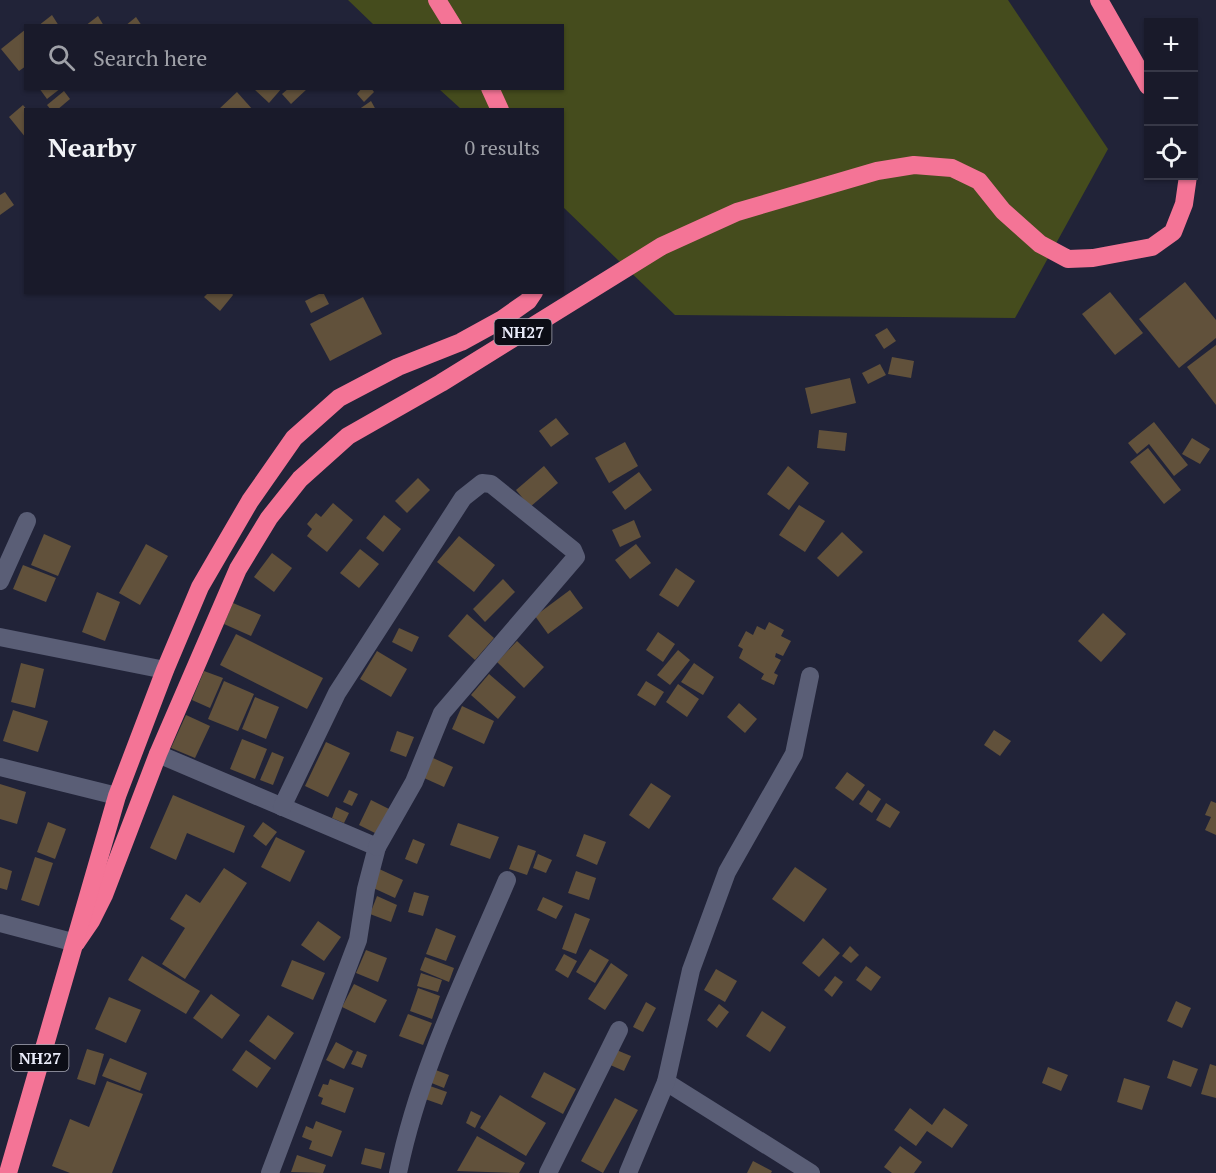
<!DOCTYPE html>
<html lang="en">
<head>
<meta charset="utf-8">
<style>
  :root { --surface:#191a2a; --page:#262736; --text:#f1f3f6; --muted:#9fa1a8; --line:#373847 }
  body { margin:0; font-family:"PT Serif",serif; background:var(--page); color:var(--text) }
  .controls { position:absolute; right:18px; top:18px; display:grid; overflow:hidden; border-radius:0px; box-shadow:0 2px 4px #0004 }
  .controls button { width:54px; height:54px; display:grid; place-items:center; padding:0; border:0; border-bottom:2px solid var(--line); background:var(--surface); color:var(--text); font:30px sans-serif }
  .list { margin:0; padding:0; list-style:none }
  h2 { display:flex; justify-content:space-between; align-items:center; height:78px; margin:0; padding:0 24px; font-size:26px }
  h2 small { font-size:20px; font-weight:400; color:var(--muted) }
  .icon { flex:none; width:33px; height:33px; fill:none; stroke:currentColor; stroke-width:2; stroke-linecap:round; stroke-linejoin:round }
  .map { position:relative; flex:none; width:1216px; height:1173px; overflow:hidden }
  .search { position:absolute; background:var(--surface); box-shadow:0 2px 4px #0004; left:24px; top:24px; width:540px; height:66px; display:flex; align-items:center; gap:15px; box-sizing:border-box; padding:0 21px; border-radius:0px; color:var(--muted); font-size:22px }
  .panel { position:absolute; background:var(--surface); box-shadow:0 2px 4px #0004; left:24px; top:108px; width:540px; height:186px; border-radius:0px }
  .map>svg:first-child { display:block }
  .green { fill:#454c1d }
  .building { fill:#61513b }
  .lines { fill:none; stroke-linecap:round; stroke-linejoin:round }
  .street { stroke:#5a5e76; stroke-width:18 }
  .highway { stroke:#f47496; stroke-width:18 }
  .labels { text-anchor:middle; stroke-width:6; stroke-linejoin:round; paint-order:stroke }
  .shield { fill:#0c0d16; stroke:#a6a8b4; stroke-width:1.5 }
  .shield-label { font-size:16px; font-weight:bold; fill:#e8eaf8 }
</style>
</head>
<body>
<div class="map">
<svg width="1216" height="1173" viewBox="0 0 1216 1173">
  <rect width="100%" height="100%" fill="#212338"/>
  <polygon class="green" points="348,0 1008,0 1108,149 1015,318 675,315 563,207 562,110 461,109 439,89 562,88 562,26 374,25"/>
  <g class="building">
    <polygon points="52,15 59,26 38,26"/>
    <polygon points="98,16 104,26 85,26"/>
    <polygon points="136,17 142,26 125,26"/>
    <polygon points="26,29 26,66 19,71 1,49"/>
    <polygon points="39,88 61,88 47,99"/>
    <polygon points="253,88 282,88 269,103"/>
    <polygon points="289,88 308,88 291,104 282,94"/>
    <polygon points="362,88 371,88 374,92 364,102 357,94"/>
    <polygon points="64,91 70,99 57,110 51,110 47,105"/>
    <polygon points="237,92 253,110 218,110"/>
    <polygon points="371,101 376,110 358,110"/>
    <polygon points="23,105 27,110 26,138 9,117"/>
    <polygon points="5,192 14,205 0,215 0,195"/>
    <polygon points="1185,282 1216,320 1216,338 1179,368 1139,319"/>
    <polygon points="209,292 231,292 233,295 220,311 204,297"/>
    <polygon points="323,292 329,304 311,313 305,301"/>
    <polygon points="1110,292 1143,333 1115,355 1082,314"/>
    <polygon points="363,297 382,334 330,361 310,324"/>
    <polygon points="887,328 896,341 884,349 875,335"/>
    <polygon points="1216,345 1216,405 1187,367"/>
    <polygon points="892,357 914,361 911,378 888,374"/>
    <polygon points="880,364 886,375 868,384 862,373"/>
    <polygon points="850,378 856,403 811,414 805,388"/>
    <polygon points="556,418 569,434 551,447 539,431"/>
    <polygon points="1154,422 1188,465 1174,476 1149,444 1137,454 1128,443"/>
    <polygon points="819,430 847,433 845,451 817,448"/>
    <polygon points="1192,438 1210,449 1200,464 1182,454"/>
    <polygon points="625,442 638,466 609,483 595,458"/>
    <polygon points="1148,448 1181,490 1164,504 1130,462"/>
    <polygon points="544,466 558,483 530,507 516,490"/>
    <polygon points="788,466 809,483 789,510 767,494"/>
    <polygon points="639,472 652,490 625,510 612,492"/>
    <polygon points="418,478 430,490 407,513 395,501"/>
    <polygon points="333,503 353,520 327,552 307,536 312,529 307,524 316,513 321,517"/>
    <polygon points="799,505 825,521 805,552 779,535"/>
    <polygon points="384,515 401,529 383,552 366,538"/>
    <polygon points="634,520 641,537 620,547 612,530"/>
    <polygon points="842,532 863,552 838,577 817,558"/>
    <polygon points="44,534 71,546 58,576 31,565"/>
    <polygon points="459,536 495,565 474,592 437,562"/>
    <polygon points="146,544 168,556 140,605 119,593"/>
    <polygon points="636,544 651,563 630,579 615,560"/>
    <polygon points="360,549 379,564 359,588 340,573"/>
    <polygon points="272,553 292,568 274,592 254,577"/>
    <polygon points="23,565 56,578 46,602 13,589"/>
    <polygon points="676,568 695,581 678,607 659,595"/>
    <polygon points="503,579 515,592 485,622 473,609"/>
    <polygon points="570,590 583,608 548,634 535,616"/>
    <polygon points="97,592 120,602 105,641 82,632"/>
    <polygon points="233,603 261,615 251,636 224,624"/>
    <polygon points="1103,613 1126,634 1101,662 1078,641"/>
    <polygon points="467,614 494,638 475,660 448,636"/>
    <polygon points="769,622 784,630 781,636 791,641 783,656 776,653 775,657 781,660 774,673 778,675 774,685 761,679 764,674 739,658 743,649 738,646 746,631 753,635 757,626 765,630"/>
    <polygon points="399,628 419,637 412,652 392,642"/>
    <polygon points="658,632 675,644 663,662 646,650"/>
    <polygon points="236,634 323,678 307,709 220,665"/>
    <polygon points="517,641 544,667 524,688 497,662"/>
    <polygon points="678,650 690,660 670,685 657,675"/>
    <polygon points="377,651 407,669 391,697 360,679"/>
    <polygon points="21,663 44,669 35,708 11,702"/>
    <polygon points="694,663 714,677 703,695 681,682"/>
    <polygon points="204,671 223,678 210,708 192,700"/>
    <polygon points="489,674 516,697 498,719 471,695"/>
    <polygon points="224,681 254,694 238,731 208,719"/>
    <polygon points="646,681 664,692 655,706 637,695"/>
    <polygon points="678,684 699,699 687,717 666,702"/>
    <polygon points="255,697 279,707 266,739 242,729"/>
    <polygon points="739,703 757,719 745,733 727,717"/>
    <polygon points="462,706 494,721 484,744 452,729"/>
    <polygon points="13,710 48,721 38,752 3,741"/>
    <polygon points="186,715 210,726 195,758 171,748"/>
    <polygon points="994,730 1011,741 1000,756 984,745"/>
    <polygon points="397,731 414,737 406,757 390,751"/>
    <polygon points="242,739 267,749 255,779 230,769"/>
    <polygon points="326,742 350,753 328,797 305,786"/>
    <polygon points="272,752 284,757 273,785 260,780"/>
    <polygon points="433,758 453,767 444,787 424,778"/>
    <polygon points="847,772 865,785 853,801 835,788"/>
    <polygon points="651,783 671,796 649,829 629,815"/>
    <polygon points="0,784 26,792 17,824 0,819"/>
    <polygon points="349,790 358,794 352,806 343,802"/>
    <polygon points="868,790 881,799 872,813 859,804"/>
    <polygon points="173,795 245,826 234,853 187,833 176,860 150,848"/>
    <polygon points="371,800 393,811 381,836 359,825"/>
    <polygon points="1211,801 1216,803 1216,835 1205,830 1211,817 1205,815"/>
    <polygon points="886,803 900,812 890,828 876,820"/>
    <polygon points="336,807 349,813 344,823 332,818"/>
    <polygon points="48,822 66,829 55,859 37,852"/>
    <polygon points="263,822 277,832 266,846 253,836"/>
    <polygon points="458,823 499,837 490,859 450,845"/>
    <polygon points="584,834 606,842 597,865 576,856"/>
    <polygon points="276,837 305,851 290,882 261,867"/>
    <polygon points="413,839 425,844 417,864 405,859"/>
    <polygon points="518,845 536,851 527,875 509,869"/>
    <polygon points="538,854 552,860 546,873 533,868"/>
    <polygon points="35,857 53,863 39,906 21,900"/>
    <polygon points="0,867 12,871 7,890 0,888"/>
    <polygon points="795,867 827,889 804,922 772,899"/>
    <polygon points="224,868 247,883 185,979 162,964 185,928 170,919 186,894 200,903"/>
    <polygon points="377,868 403,880 395,898 369,886"/>
    <polygon points="576,871 596,878 589,900 568,893"/>
    <polygon points="414,892 429,896 423,916 408,912"/>
    <polygon points="377,896 397,905 391,922 370,914"/>
    <polygon points="543,897 563,906 556,919 537,910"/>
    <polygon points="575,913 590,919 576,954 562,949"/>
    <polygon points="318,921 341,937 324,961 301,945"/>
    <polygon points="436,928 456,936 446,961 426,954"/>
    <polygon points="823,938 840,953 819,977 802,963"/>
    <polygon points="850,946 859,955 851,963 842,956"/>
    <polygon points="590,949 609,960 595,983 576,972"/>
    <polygon points="366,950 387,958 378,982 356,973"/>
    <polygon points="564,954 577,961 568,978 555,970"/>
    <polygon points="142,956 200,991 186,1014 128,980"/>
    <polygon points="425,957 454,968 449,982 420,970"/>
    <polygon points="292,960 325,973 313,1000 281,986"/>
    <polygon points="611,963 628,975 605,1010 588,999"/>
    <polygon points="866,966 881,977 871,991 856,980"/>
    <polygon points="716,969 737,981 725,1002 704,990"/>
    <polygon points="421,973 442,980 438,992 417,986"/>
    <polygon points="835,976 843,982 832,997 824,990"/>
    <polygon points="354,984 387,1000 375,1023 342,1007"/>
    <polygon points="418,988 440,996 432,1019 410,1011"/>
    <polygon points="211,994 240,1015 222,1039 193,1018"/>
    <polygon points="109,997 141,1010 126,1043 95,1029"/>
    <polygon points="1176,1001 1191,1008 1182,1028 1167,1021"/>
    <polygon points="646,1002 656,1008 643,1032 633,1027"/>
    <polygon points="719,1004 729,1012 717,1028 707,1020"/>
    <polygon points="762,1011 786,1027 770,1052 746,1036"/>
    <polygon points="408,1014 432,1023 423,1045 399,1036"/>
    <polygon points="268,1015 294,1033 275,1060 249,1041"/>
    <polygon points="336,1042 353,1051 344,1069 326,1060"/>
    <polygon points="87,1049 104,1054 95,1085 77,1079"/>
    <polygon points="614,1049 631,1056 624,1071 608,1064"/>
    <polygon points="246,1050 271,1068 257,1088 232,1070"/>
    <polygon points="357,1051 367,1055 362,1068 351,1064"/>
    <polygon points="110,1058 147,1073 140,1091 102,1076"/>
    <polygon points="1173,1060 1198,1069 1191,1087 1167,1078"/>
    <polygon points="1210,1064 1216,1066 1216,1098 1201,1094"/>
    <polygon points="1048,1067 1068,1075 1061,1091 1042,1083"/>
    <polygon points="433,1069 449,1075 444,1088 429,1082"/>
    <polygon points="544,1072 576,1089 563,1114 531,1097"/>
    <polygon points="1124,1078 1150,1086 1142,1110 1117,1102"/>
    <polygon points="330,1079 354,1088 345,1113 321,1104 323,1098 318,1096 323,1084 328,1085"/>
    <polygon points="107,1081 143,1094 112,1173 70,1173 52,1166 70,1119 89,1127"/>
    <polygon points="430,1086 447,1092 442,1105 425,1099"/>
    <polygon points="500,1095 546,1123 526,1156 480,1128"/>
    <polygon points="615,1098 638,1110 603,1173 581,1161"/>
    <polygon points="910,1108 932,1125 944,1108 968,1125 952,1148 927,1131 916,1146 894,1130"/>
    <polygon points="471,1111 481,1116 475,1128 466,1123"/>
    <polygon points="316,1121 342,1131 332,1157 309,1149 312,1141 302,1137 306,1126 313,1129"/>
    <polygon points="477,1136 525,1163 519,1173 457,1171"/>
    <polygon points="900,1146 922,1162 914,1173 892,1173 884,1167"/>
    <polygon points="365,1148 385,1153 381,1169 361,1164"/>
    <polygon points="297,1155 326,1165 323,1173 291,1172"/>
    <polygon points="753,1161 772,1171 771,1173 747,1173"/>
  </g>
  <g class="lines">
    <g class="street">
      <polyline points="0,581 27,521"/>
      <polyline points="0,637 165,670"/>
      <polyline points="158,754 377,847 366,889 358,940 270,1173"/>
      <polyline points="0,767 117,796"/>
      <polyline points="282,807 337,693 463,498 482,483 491,484 573,550 576,557 442,713 414,782 377,847"/>
      <polyline points="0,923 76,943"/>
      <polyline points="666,1082 811,1173"/>
      <path d="M 398,1173 C 419,1070 466,976 507,880"/>
      <polyline points="548,1173 619,1030"/>
      <polyline points="628,1173 666,1082 691,970 727,872 794,754 810,676"/>
    </g>
    <g class="highway">
      <polyline points="437,0 453,26"/>
      <polyline points="1099,0 1148,86"/>
      <polyline points="490,88 500,110"/>
      <polyline points="76,943 91,921 104,895 158,754 238,569 269,518 300,479 348,436 441,383 662,246 737,212 877,171 914,165 952,168 979,181 1003,211 1040,244 1068,259 1093,258 1152,247 1173,232 1184,204 1188,176"/>
      <polyline points="8,1173 117,796 165,670 200,587 250,501 294,438 339,398 398,367 461,342 501,320 528,301 534,292"/>
    </g>
  </g>
  <g class="labels">
    <g class="shield">
      <rect x="494.5" y="319" width="57" height="26" rx="4.5"/>
      <rect x="11.5" y="1045" width="57" height="26" rx="4.5"/>
    </g>
    <g class="shield-label">
      <text x="523" y="338">NH27</text>
      <text x="40" y="1064">NH27</text>
    </g>
  </g>
</svg>
<div class="controls">
<button>+</button>
<button>−</button>
<button><svg class="icon" aria-label="locate" viewBox="0 0 24 24"><circle cx="12" cy="12" r="6"/><path d="M12 2v4M12 18v4M2 12h4M18 12h4"/></svg></button>
</div>
<div class="search"><svg class="icon" aria-label="search" viewBox="0 0 24 24"><circle cx="10" cy="10" r="6"/><path d="M15 15l6 6"/></svg>Search here</div>
<section class="panel">
<h2>Nearby<small>0 results</small></h2>
<ul class="list">
</ul>
</section>
</div>
</body>
</html>
